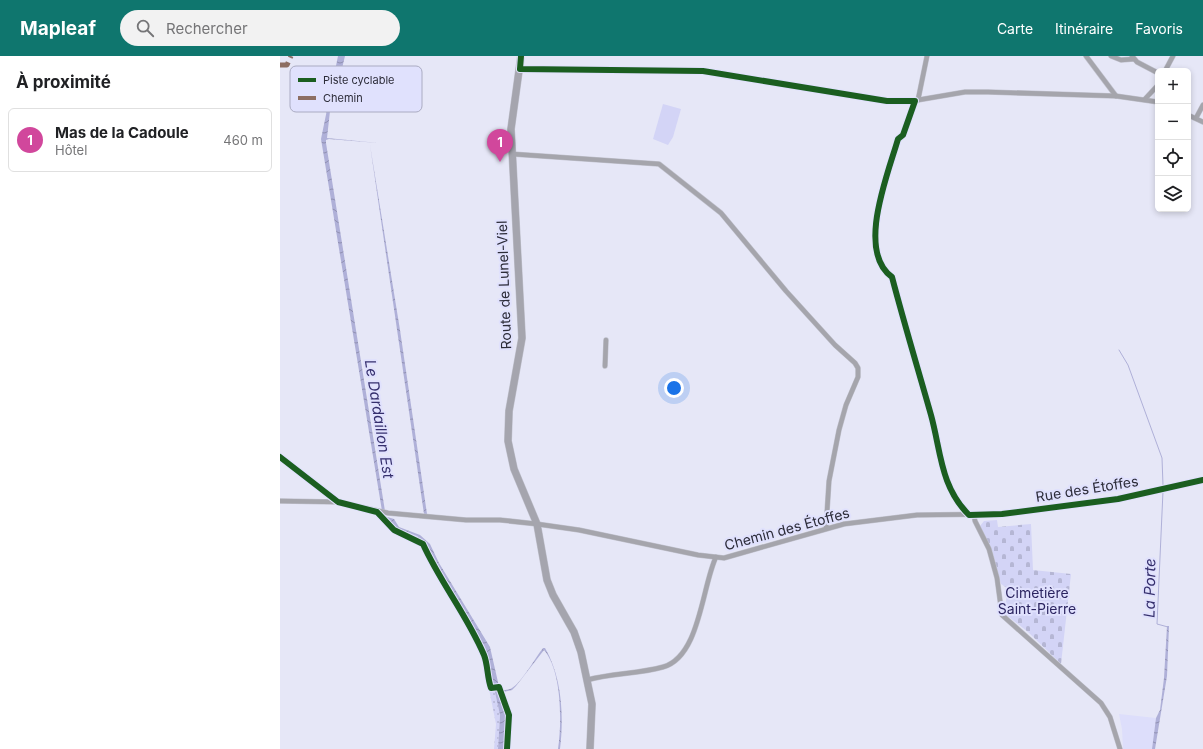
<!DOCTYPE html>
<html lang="fr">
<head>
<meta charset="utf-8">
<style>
  :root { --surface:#fff; --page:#f2f2f2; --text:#202124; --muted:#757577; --line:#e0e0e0; --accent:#0f766e }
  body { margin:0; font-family:Inter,sans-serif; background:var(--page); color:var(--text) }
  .controls { position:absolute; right:12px; top:12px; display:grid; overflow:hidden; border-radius:6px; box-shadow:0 2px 6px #0003 }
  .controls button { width:36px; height:36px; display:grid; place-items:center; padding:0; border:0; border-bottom:1px solid var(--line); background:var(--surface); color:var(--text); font:20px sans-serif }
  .you { position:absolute; left:394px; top:332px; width:14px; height:14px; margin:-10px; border:3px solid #fff; border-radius:50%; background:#1a73e8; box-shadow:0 0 0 6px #1a73e833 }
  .badge { display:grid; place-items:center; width:26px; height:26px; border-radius:50%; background:var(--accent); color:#fff; font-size:13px; font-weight:700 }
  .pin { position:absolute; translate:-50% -33px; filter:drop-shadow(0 1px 2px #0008) }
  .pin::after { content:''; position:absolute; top:21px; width:14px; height:12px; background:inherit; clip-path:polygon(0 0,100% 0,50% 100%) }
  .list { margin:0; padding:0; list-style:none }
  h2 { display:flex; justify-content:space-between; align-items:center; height:52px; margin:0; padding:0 16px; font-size:17px }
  h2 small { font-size:13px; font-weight:400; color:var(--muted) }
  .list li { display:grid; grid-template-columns:26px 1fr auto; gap:12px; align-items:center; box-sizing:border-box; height:64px; margin:0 8px 8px; padding:0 8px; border:1px solid var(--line); border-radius:6px }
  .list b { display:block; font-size:15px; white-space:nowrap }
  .list p { margin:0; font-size:13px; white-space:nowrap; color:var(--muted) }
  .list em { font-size:13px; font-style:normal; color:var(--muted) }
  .icon { flex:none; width:22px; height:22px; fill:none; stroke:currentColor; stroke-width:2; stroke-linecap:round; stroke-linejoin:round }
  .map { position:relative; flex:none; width:923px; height:693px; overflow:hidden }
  header { display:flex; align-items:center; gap:24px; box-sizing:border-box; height:56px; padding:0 20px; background:var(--accent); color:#fff }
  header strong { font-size:19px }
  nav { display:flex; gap:22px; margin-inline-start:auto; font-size:14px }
  .search { width:280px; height:36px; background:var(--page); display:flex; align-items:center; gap:10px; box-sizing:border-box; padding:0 14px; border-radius:22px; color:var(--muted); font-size:15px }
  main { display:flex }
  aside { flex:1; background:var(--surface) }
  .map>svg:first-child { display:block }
  .built { fill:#dddefb }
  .grass { fill:url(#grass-dots) }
  .cemetery { fill:url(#cemetery-stones) }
  .garden { fill:#d3d4f6 }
  .water { fill:url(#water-waves) }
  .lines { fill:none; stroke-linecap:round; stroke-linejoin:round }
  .stream { stroke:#afb0d8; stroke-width:1 }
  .street-casing { stroke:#c2c3cf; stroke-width:5.5 }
  .secondary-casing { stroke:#c2c3cf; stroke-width:8 }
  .street { stroke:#a5a5ac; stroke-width:4.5 }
  .secondary { stroke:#a5a5ae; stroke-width:7 }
  .quiet { stroke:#8d6e63; stroke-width:5; stroke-dasharray:10 5; stroke-linecap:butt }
  .cycleway-casing { stroke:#e0e1fd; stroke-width:8 }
  .cycleway { stroke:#1b5e20; stroke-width:6 }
  .labels { text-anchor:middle; stroke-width:4; stroke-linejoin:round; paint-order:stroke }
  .street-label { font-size:14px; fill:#2c2c39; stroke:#e0e1fd }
  .park-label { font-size:14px; fill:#2c2561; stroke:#e0e1fd }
  .water-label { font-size:15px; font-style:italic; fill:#352f6d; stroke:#e0e1fd }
  .key { fill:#e0e1fd; stroke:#aaabc2; stroke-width:1 }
  .key-label { font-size:11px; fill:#2c2c39 }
</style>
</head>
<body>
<header>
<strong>Mapleaf</strong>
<div class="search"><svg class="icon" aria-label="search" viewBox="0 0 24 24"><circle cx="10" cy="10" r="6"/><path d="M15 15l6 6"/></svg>Rechercher</div>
<nav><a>Carte</a><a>Itinéraire</a><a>Favoris</a></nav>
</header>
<main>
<aside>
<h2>À proximité<small></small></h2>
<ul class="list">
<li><span class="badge" style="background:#d1479c">1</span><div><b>Mas de la Cadoule</b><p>Hôtel</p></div><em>460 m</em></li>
</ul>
</aside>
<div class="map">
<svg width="923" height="693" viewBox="0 0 923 693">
  <defs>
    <pattern id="grass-dots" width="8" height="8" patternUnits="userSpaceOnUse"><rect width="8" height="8" fill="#d3d4f6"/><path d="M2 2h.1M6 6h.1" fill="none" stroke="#b5b6d4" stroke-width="1.8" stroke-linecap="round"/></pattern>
    <pattern id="cemetery-stones" width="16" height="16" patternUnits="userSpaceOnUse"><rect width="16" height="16" fill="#d3d4f6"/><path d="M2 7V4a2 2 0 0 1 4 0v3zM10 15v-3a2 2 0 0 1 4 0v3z" fill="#b5b6d4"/></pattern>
    <pattern id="water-waves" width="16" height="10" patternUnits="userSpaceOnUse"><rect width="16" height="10" fill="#afb0d8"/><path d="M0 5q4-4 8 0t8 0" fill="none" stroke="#8f8fb0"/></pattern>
  </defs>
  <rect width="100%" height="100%" fill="#e6e7f7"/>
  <polygon class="built" points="839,658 876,662 872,693 843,693 842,673"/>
  <polygon class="grass" points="97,460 106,462 117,472 137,480 146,486 162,520 205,591 220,659 218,693 214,693 216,668 202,598 153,514 142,489 115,476"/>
  <polygon class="cemetery" points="717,464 718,471 751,468 753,514 791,518 781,608 748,576 725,558 727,532 721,528 712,495 700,470 704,465"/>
  <polygon class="garden" points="383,48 401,53 393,81 388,89 373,83"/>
  <g class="water">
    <polygon points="58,0 65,0 58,29 134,27 135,29 57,31 51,46 47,82 98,87 49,83 46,84 46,87 105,455 102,455 41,83"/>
    <polygon points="90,89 120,274 147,458 144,458"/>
    <path d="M 104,460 L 114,463 L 119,471 L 140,479 L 150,488 L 159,507 L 210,591 L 220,635 C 224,634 229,634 232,632 C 241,627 256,601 263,592 L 265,592 C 282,621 284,660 280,693 L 278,693 C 282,666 282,615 264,594 L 236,630 L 232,634 L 219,637 L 226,657 L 227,677 L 224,693 L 218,693 L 220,659 L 205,591 L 162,520 L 146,486 L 137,480 L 117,472 Z"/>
    <polygon points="887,570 889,570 887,620 875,693 872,693 876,662 880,654 884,622"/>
  </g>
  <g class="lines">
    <g class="stream">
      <polyline points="839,294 848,309 882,402 883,429"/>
      <polyline points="883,435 877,568 888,571"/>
    </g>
    <defs>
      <g id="street">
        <polyline points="806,0 836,40"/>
        <polyline points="831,0 841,4 854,3"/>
        <polyline points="852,0 857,6 878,17"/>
        <polyline points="240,13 423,15 607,45 638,44 685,36 708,36 836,40 878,46"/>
        <polyline points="885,15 893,0"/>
        <polyline points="865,43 878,29"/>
        <polyline points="638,44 647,0"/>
        <polyline points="908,59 923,66"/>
        <polyline points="916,62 923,49"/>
        <polyline points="232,98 379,108 441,157 506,235 555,289 575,307 578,312 578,321 566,349 559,374 549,425 546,472"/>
        <polyline points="325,310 326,284"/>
        <polyline points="0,445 58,446 108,457 186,464 220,464 257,468 299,474 418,499 444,502 564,468 637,459 722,458 838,443 923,424"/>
        <polyline points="694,459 695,465 709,493 717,522 722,559 821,647 830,661 840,693"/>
        <path d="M 307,624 C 332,617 358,618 383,611 C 420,601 422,530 436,501"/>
      </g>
      <polyline id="secondary" points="241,0 231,73 242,282 229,355 228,385 234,413 257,468 267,524 273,539 294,576 301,596 312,648 310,693"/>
    </defs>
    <use href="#street" class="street-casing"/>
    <use href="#secondary" class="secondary-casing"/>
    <use href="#street" class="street"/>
    <use href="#secondary" class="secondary"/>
    <polyline class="quiet" points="0,9 7,9 11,0"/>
    <defs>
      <g id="cycleway">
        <path d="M 241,0 L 240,13 L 423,15 L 607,45 L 635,45 L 623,79 L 618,83 C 608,118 576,195 612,221 C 624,267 638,313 651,359 C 661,395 660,430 689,459 L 722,458 L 838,443 L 923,424"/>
        <path d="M 0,401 L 58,446 L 97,456 L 114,474 L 143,488 C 160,526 187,559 204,599 C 208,609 207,621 211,632 L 219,631 L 229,659 L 227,693"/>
      </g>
    </defs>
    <use href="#cycleway" class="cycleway-casing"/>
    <use href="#cycleway" class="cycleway"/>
  </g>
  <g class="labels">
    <g class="street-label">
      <text transform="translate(224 229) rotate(-92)" y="5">Route de Lunel-Viel</text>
      <text transform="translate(807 433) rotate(-9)" y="5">Rue des Étoffes</text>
      <text transform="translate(507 473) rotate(-15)" y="5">Chemin des Étoffes</text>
    </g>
    <g class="park-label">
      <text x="757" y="542">Cimetière<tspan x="757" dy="16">Saint-Pierre</tspan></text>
    </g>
    <g class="water-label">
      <text transform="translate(99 363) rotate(81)" y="5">Le Dardaillon Est</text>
      <text transform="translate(870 532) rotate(-89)" y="5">La Porte</text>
    </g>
  </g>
  <rect x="10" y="10" width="132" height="46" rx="6" class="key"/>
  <rect x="18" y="22" width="18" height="4" fill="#1b5e20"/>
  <rect x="18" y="40" width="18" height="4" fill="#8d6e63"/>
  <g class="key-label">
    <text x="43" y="28">Piste cyclable</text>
    <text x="43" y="46">Chemin</text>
  </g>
</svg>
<div class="controls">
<button>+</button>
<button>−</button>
<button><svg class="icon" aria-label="locate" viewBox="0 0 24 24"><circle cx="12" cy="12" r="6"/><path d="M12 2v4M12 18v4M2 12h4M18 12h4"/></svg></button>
<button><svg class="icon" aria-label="layers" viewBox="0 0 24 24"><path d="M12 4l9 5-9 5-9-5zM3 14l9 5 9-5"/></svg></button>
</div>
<div class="you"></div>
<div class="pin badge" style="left:220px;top:106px;background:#d1479c">1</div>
</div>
</main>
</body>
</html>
